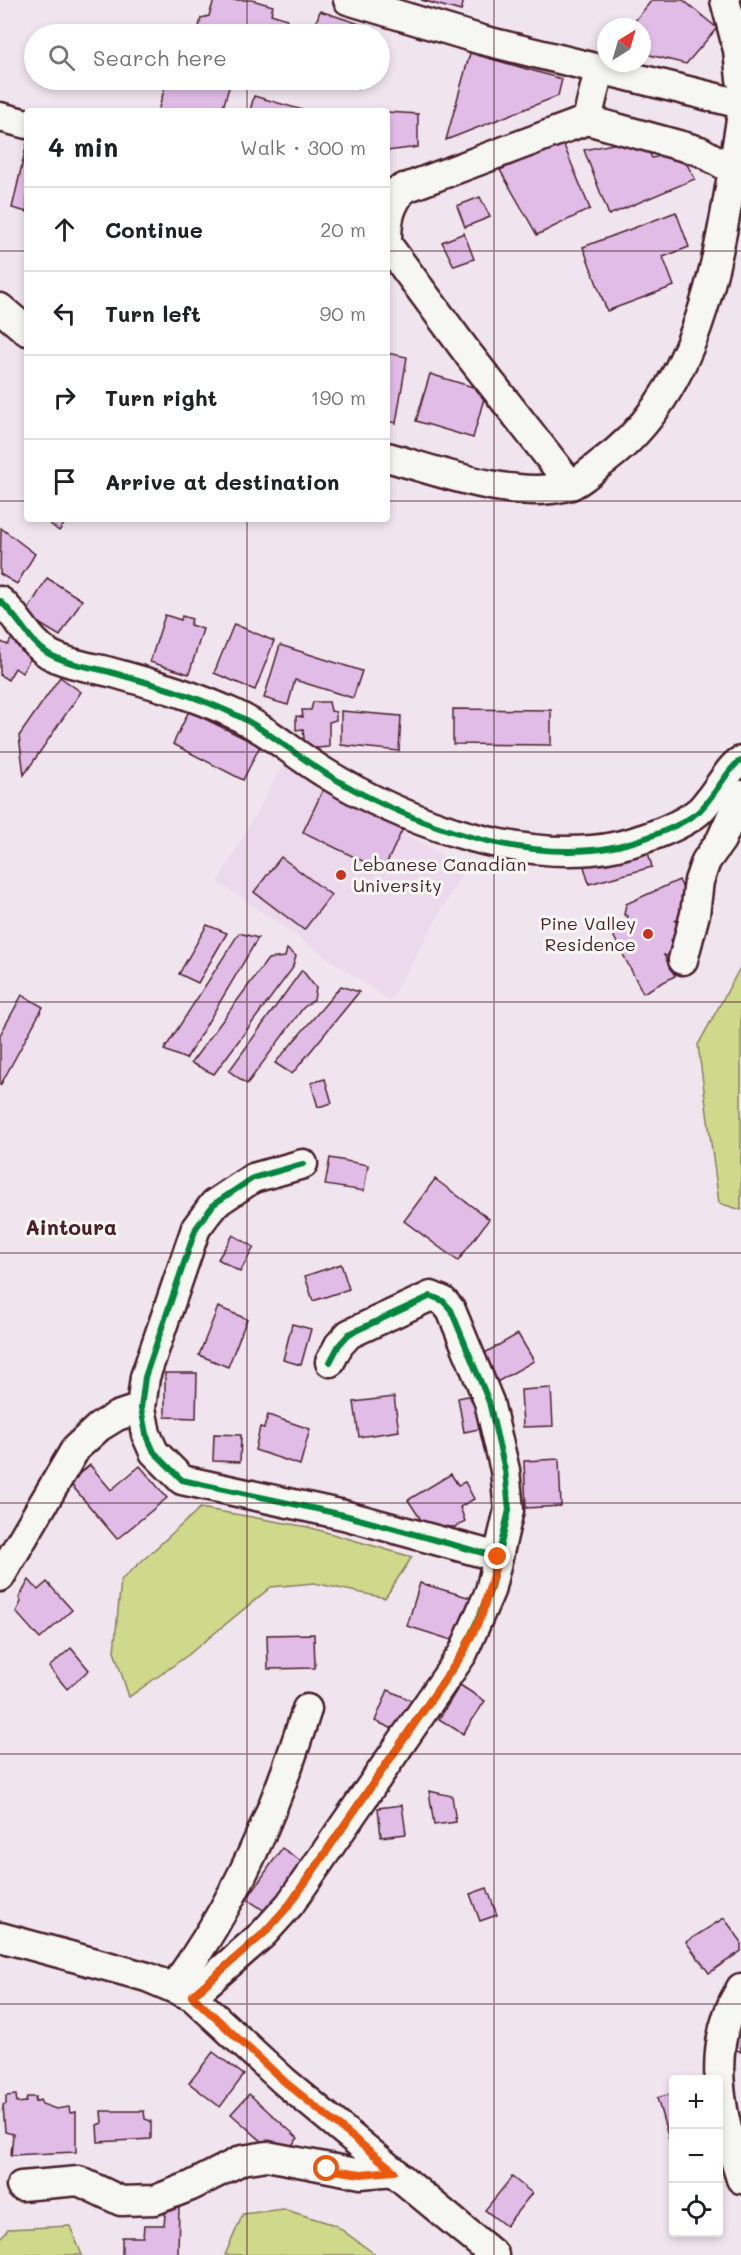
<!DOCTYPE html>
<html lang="en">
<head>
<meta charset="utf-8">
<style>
  :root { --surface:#fff; --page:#f6f6f6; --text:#202124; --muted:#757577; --line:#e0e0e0 }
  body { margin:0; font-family:Mali,sans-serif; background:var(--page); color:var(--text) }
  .controls { position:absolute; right:18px; bottom:18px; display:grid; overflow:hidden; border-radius:6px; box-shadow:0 3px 9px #0003 }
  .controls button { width:54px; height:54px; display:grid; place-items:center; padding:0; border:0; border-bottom:2px solid var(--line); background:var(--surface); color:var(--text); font:30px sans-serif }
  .compass { position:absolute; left:597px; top:18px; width:54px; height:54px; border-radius:50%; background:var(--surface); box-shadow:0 3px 9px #0003; rotate:37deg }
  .stop { position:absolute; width:18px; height:18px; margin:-14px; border:4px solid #ea580c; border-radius:50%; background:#fff }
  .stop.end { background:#ea580c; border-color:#fff; box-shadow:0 2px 6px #0008 }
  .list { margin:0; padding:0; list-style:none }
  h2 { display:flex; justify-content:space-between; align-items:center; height:78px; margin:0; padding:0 24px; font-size:26px }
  h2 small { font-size:20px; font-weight:400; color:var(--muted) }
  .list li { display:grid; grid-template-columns:39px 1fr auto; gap:18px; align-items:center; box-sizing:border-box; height:84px; padding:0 24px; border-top:2px solid var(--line) }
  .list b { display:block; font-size:22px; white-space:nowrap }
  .list em { font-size:20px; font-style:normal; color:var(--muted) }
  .icon { flex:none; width:33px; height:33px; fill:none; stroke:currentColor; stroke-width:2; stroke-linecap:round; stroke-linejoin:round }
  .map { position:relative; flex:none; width:741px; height:2255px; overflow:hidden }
  .search { position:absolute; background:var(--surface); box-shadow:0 3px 9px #0003; left:24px; top:24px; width:366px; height:66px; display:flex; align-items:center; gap:15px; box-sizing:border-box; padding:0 21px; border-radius:33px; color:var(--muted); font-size:22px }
  .panel { position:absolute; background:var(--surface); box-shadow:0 3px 9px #0003; left:24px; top:108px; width:366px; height:414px; border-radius:6px }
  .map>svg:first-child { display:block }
  .built { fill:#ecd9ed }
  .green { fill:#ced98c; stroke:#8c7c5c; stroke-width:1.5 }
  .building { fill:#e1bce7; stroke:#4a1f2b; stroke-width:1.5 }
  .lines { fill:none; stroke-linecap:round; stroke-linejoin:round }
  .minor-casing { stroke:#4a1f2b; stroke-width:33 }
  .minor { stroke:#f6f6f2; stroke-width:28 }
  .cycleway-casing { stroke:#f6f6f2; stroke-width:10 }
  .cycleway { stroke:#00873e; stroke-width:6 }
  .route { stroke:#ea580c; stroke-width:8 }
  .grid { fill:none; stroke:#4a1f2b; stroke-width:1.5; stroke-opacity:0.55 }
  .poi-dot { fill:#c8321e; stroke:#f6f6f2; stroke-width:2 }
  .labels { text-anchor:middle; stroke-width:6; stroke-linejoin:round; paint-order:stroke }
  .poi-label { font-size:18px; fill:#4a1f2b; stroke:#f6f6f2; text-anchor:start }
  .quarter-label { font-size:21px; font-weight:bold; fill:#4a1f2b; stroke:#f6f6f2 }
</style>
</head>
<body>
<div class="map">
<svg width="741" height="2255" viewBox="0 0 741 2255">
  <rect width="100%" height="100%" fill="#f0e5ef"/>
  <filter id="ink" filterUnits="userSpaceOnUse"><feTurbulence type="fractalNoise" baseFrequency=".0167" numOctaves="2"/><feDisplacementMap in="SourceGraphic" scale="12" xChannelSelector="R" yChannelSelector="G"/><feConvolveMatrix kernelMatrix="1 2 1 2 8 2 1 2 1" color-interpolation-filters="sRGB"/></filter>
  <g filter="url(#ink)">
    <polygon class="built" points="285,760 465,869 390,1001 218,882"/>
    <g class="green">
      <polygon points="741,966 741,1210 719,1203 698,1045"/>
      <polygon points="200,1508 308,1527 412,1557 385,1598 314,1583 271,1587 188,1655 129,1697 114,1651 121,1580"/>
      <polygon points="283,2209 335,2225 376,2255 225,2255 243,2214"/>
      <polygon points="70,2226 82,2255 0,2255 0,2239 8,2229"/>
    </g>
    <g class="building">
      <polygon points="214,0 252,0 273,6 271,14 287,19 282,34 206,34 199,27 201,18 209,16"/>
      <polygon points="421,0 464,0 461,11"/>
      <polygon points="652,0 683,0 717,28 686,64 650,55 642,48 648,36 642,31 642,27 633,23"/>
      <polygon points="320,11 378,30 376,34 312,34"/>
      <polygon points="470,53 562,79 558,96 446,140"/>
      <polygon points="167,80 215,80 230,84 222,111 158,111"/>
      <polygon points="330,80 361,80 358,89"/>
      <polygon points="254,96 303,110 302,111 250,111"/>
      <polygon points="387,112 418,114 418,147 387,151"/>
      <polygon points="641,138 652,158 680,152 695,179 609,215 584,150"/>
      <polygon points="27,143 27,212 12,208"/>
      <polygon points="563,143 590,209 537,235 500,170"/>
      <polygon points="480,197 490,217 465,227 457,206"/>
      <polygon points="676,212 689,247 663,257 674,286 607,311 583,247"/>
      <polygon points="464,233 474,259 454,266 442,242"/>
      <polygon points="387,353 407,357 396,423 387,421"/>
      <polygon points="430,374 486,391 473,438 416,421"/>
      <polygon points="44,519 68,519 59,531"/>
      <polygon points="1,528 35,554 17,584 0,574"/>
      <polygon points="47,578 82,600 60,636 25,615"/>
      <polygon points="165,615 181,620 182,616 192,619 190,625 203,629 189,674 150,662"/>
      <polygon points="234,624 274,641 255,690 214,673"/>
      <polygon points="14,634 26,641 21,651 31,657 22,673 15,668 8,680 0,675 0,644 1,642 8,645"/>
      <polygon points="280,645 362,671 353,698 295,680 288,705 264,698"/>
      <polygon points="60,677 81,692 24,775 19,736"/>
      <polygon points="313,702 329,702 331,711 336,712 336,720 329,722 329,747 305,749 303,729 296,730 296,716 303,717 302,710 311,710"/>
      <polygon points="453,709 551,710 551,745 453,744"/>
      <polygon points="189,711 260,746 243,780 173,744"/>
      <polygon points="341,711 401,716 399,751 341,745"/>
      <polygon points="324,788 404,826 383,871 303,832"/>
      <polygon points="646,845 652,867 589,884 583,863"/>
      <polygon points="281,857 331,895 304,930 254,892"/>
      <polygon points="679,880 694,912 675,921 686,931 671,940 679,954 673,958 664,955 675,976 643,993 614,937 616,927 625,930 628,916 624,915 626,904"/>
      <polygon points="207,925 227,933 198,983 179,974"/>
      <polygon points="239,933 258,938 186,1059 164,1050"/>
      <polygon points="287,949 296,956 292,969 214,1074 191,1063 268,959 285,957"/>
      <polygon points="302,970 316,988 314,1000 303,1008 247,1084 229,1071"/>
      <polygon points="341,986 359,992 292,1074 275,1063"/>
      <polygon points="22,995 43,1007 0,1086 0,1035"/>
      <polygon points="325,1079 332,1103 318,1107 311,1083"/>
      <polygon points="330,1158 368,1165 364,1191 325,1185"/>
      <polygon points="435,1179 489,1219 458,1261 404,1221"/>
      <polygon points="233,1235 254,1247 240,1272 218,1259"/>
      <polygon points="341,1264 349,1289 313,1301 305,1276"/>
      <polygon points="218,1307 247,1319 228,1367 199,1355"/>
      <polygon points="292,1324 311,1329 301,1365 283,1360"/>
      <polygon points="518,1334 534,1361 497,1382 481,1355"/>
      <polygon points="165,1373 197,1373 196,1418 165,1417"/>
      <polygon points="551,1388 553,1426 523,1427 521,1390"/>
      <polygon points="482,1393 489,1427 464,1432 458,1398"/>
      <polygon points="394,1397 399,1431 359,1437 354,1402"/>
      <polygon points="268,1415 310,1429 300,1465 255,1450 260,1427 264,1428"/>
      <polygon points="214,1434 241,1435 240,1462 213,1461"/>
      <polygon points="559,1459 561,1506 526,1508 524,1461"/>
      <polygon points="90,1465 111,1490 140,1466 167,1498 117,1539 69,1482"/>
      <polygon points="451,1474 458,1485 465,1482 474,1499 460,1507 465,1521 455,1527 432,1526 427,1529 408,1500"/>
      <polygon points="29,1580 38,1590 47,1582 72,1610 40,1639 16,1612 21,1602 19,1598"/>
      <polygon points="420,1583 471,1598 458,1642 407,1626"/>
      <polygon points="314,1634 315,1668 268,1669 267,1635"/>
      <polygon points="71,1648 89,1670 67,1689 49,1667"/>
      <polygon points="460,1685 485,1701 463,1734 439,1719"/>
      <polygon points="388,1690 415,1702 402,1733 375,1721"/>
      <polygon points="429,1791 452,1796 456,1822 434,1825"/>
      <polygon points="402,1805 406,1834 381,1837 378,1808"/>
      <polygon points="282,1848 304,1863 269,1914 247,1899"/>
      <polygon points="487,1888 497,1915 480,1921 470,1894"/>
      <polygon points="724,1918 741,1941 741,1951 709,1973 686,1942"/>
      <polygon points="741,2013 741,2052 725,2044"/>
      <polygon points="213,2052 244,2075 220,2107 189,2083"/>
      <polygon points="674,2093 674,2150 672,2150 657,2098"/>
      <polygon points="249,2094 298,2138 281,2158 231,2114"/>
      <polygon points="16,2095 17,2103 26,2102 27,2097 36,2097 35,2102 40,2100 42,2104 56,2109 69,2107 70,2113 76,2112 76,2152 11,2155 13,2134 5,2132 3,2105 6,2104 6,2096"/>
      <polygon points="101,2111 144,2111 145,2119 151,2121 151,2139 98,2142 97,2125 102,2123"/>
      <polygon points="512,2177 532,2193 506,2226 485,2210"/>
      <polygon points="166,2206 179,2206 178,2255 122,2255 122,2237 143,2237 144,2225 164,2225"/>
    </g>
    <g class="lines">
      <defs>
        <g id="minor">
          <polyline points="348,0 482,40 741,104"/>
          <polyline points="725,0 738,50 741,79"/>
          <polyline points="0,117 27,124"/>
          <polyline points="587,120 700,151 733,170"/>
          <polyline points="387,195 587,120 599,70"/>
          <path d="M 387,241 C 387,219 390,205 404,188"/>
          <polyline points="387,244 469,355 571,485"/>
          <polyline points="0,308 27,331"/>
          <path d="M 387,457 C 437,471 519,502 570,485 C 580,482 591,471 600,464 C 707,389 721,239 741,120"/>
          <path d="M 0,601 C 18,616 28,641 49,654 C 67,664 90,667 110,672 C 152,684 194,695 234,714 C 268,730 294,754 325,773 C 400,819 504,858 592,850 C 622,848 674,831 698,812 C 711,802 731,763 741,761"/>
          <polyline points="683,960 695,914 699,881 706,861 721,840 741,795"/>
          <polyline points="303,1164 253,1178 214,1204 196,1228 145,1377 141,1408 146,1434 154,1452 182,1480 344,1515 498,1557"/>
          <polyline points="0,1577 76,1448 99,1427 117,1416 141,1408"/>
          <polyline points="0,1937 147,1977 192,1996 285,2082 494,2255"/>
          <path d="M 173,1988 C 237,1901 275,1811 307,1709"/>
          <path d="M 741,1988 C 704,2047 721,2117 741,2179"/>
          <polyline points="192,1996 263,1934 290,1904 463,1653 490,1591 509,1510 505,1470 489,1402 451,1310 443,1301 431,1296 349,1334 339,1345 330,1362"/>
          <polyline points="21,2186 79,2181 121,2201 155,2200 191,2186 242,2160 267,2156 361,2174 394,2171"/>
        </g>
      </defs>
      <use href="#minor" class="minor-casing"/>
      <use href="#minor" class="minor"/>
      <defs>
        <g id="cycleway">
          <path d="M 0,601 C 18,616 28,641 49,654 C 67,664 90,667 110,672 C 152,684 194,695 234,714 C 268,730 294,754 325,773 C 400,819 504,858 592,850 C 622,848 674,831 698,812 C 711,802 731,763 741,761"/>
          <polyline points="303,1164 253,1178 214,1204 196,1228 145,1377 141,1408 146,1434 154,1452 182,1480 344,1515 498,1557"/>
          <polyline points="192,1996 263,1934 290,1904 463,1653 490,1591 509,1510 505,1470 489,1402 451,1310 443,1301 431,1296 349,1334 339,1345 330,1362"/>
        </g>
      </defs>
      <use href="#cycleway" class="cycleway-casing"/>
      <use href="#cycleway" class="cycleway"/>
    </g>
  </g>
  <g class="lines" filter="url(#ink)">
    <polyline class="route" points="327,2169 361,2174 394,2171 285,2082 192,1996 263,1934 290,1904 463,1653 482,1614 498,1557"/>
  </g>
  <path class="grid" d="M 247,0 L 247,34M 494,0 L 494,2255M 247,80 L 247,111M 0,251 L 27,251M 387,251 L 741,251M 0,501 L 27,501M 387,501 L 741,501M 247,519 L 247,2255M 0,752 L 741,752M 0,1002 L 741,1002M 0,1253 L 741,1253M 0,1503 L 741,1503M 0,1754 L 741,1754M 0,2004 L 741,2004"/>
  <g class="poi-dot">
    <circle cx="341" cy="875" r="6"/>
    <circle cx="648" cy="934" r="6"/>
  </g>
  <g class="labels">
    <g class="poi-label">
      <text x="353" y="871">Lebanese Canadian<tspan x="353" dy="21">University</tspan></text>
      <text x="636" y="930" text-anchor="end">Pine Valley<tspan x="636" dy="21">Residence</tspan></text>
    </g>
    <g class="quarter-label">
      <text x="71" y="1235">Aintoura</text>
    </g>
  </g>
</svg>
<div class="controls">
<button>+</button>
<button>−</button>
<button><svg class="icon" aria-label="locate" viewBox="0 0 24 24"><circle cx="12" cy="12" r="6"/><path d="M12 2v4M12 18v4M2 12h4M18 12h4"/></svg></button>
</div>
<svg class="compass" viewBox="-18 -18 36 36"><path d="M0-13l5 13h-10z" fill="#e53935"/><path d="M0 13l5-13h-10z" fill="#757577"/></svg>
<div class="stop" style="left:327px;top:2169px"></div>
<div class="stop end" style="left:498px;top:1557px"></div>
<div class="search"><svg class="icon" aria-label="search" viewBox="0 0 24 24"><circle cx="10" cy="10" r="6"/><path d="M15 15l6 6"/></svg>Search here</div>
<section class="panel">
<h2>4 min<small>Walk · 300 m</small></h2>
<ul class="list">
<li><svg class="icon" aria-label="ahead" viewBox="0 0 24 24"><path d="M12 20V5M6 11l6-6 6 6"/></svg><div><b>Continue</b></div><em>20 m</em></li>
<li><svg class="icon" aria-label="left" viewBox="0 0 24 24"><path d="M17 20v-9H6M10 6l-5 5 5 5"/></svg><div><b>Turn left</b></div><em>90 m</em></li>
<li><svg class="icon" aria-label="right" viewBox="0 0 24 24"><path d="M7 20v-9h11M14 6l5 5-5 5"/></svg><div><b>Turn right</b></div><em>190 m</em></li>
<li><svg class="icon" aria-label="arrive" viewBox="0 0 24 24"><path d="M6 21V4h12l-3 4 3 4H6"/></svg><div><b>Arrive at destination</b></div></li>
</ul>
</section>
</div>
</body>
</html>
